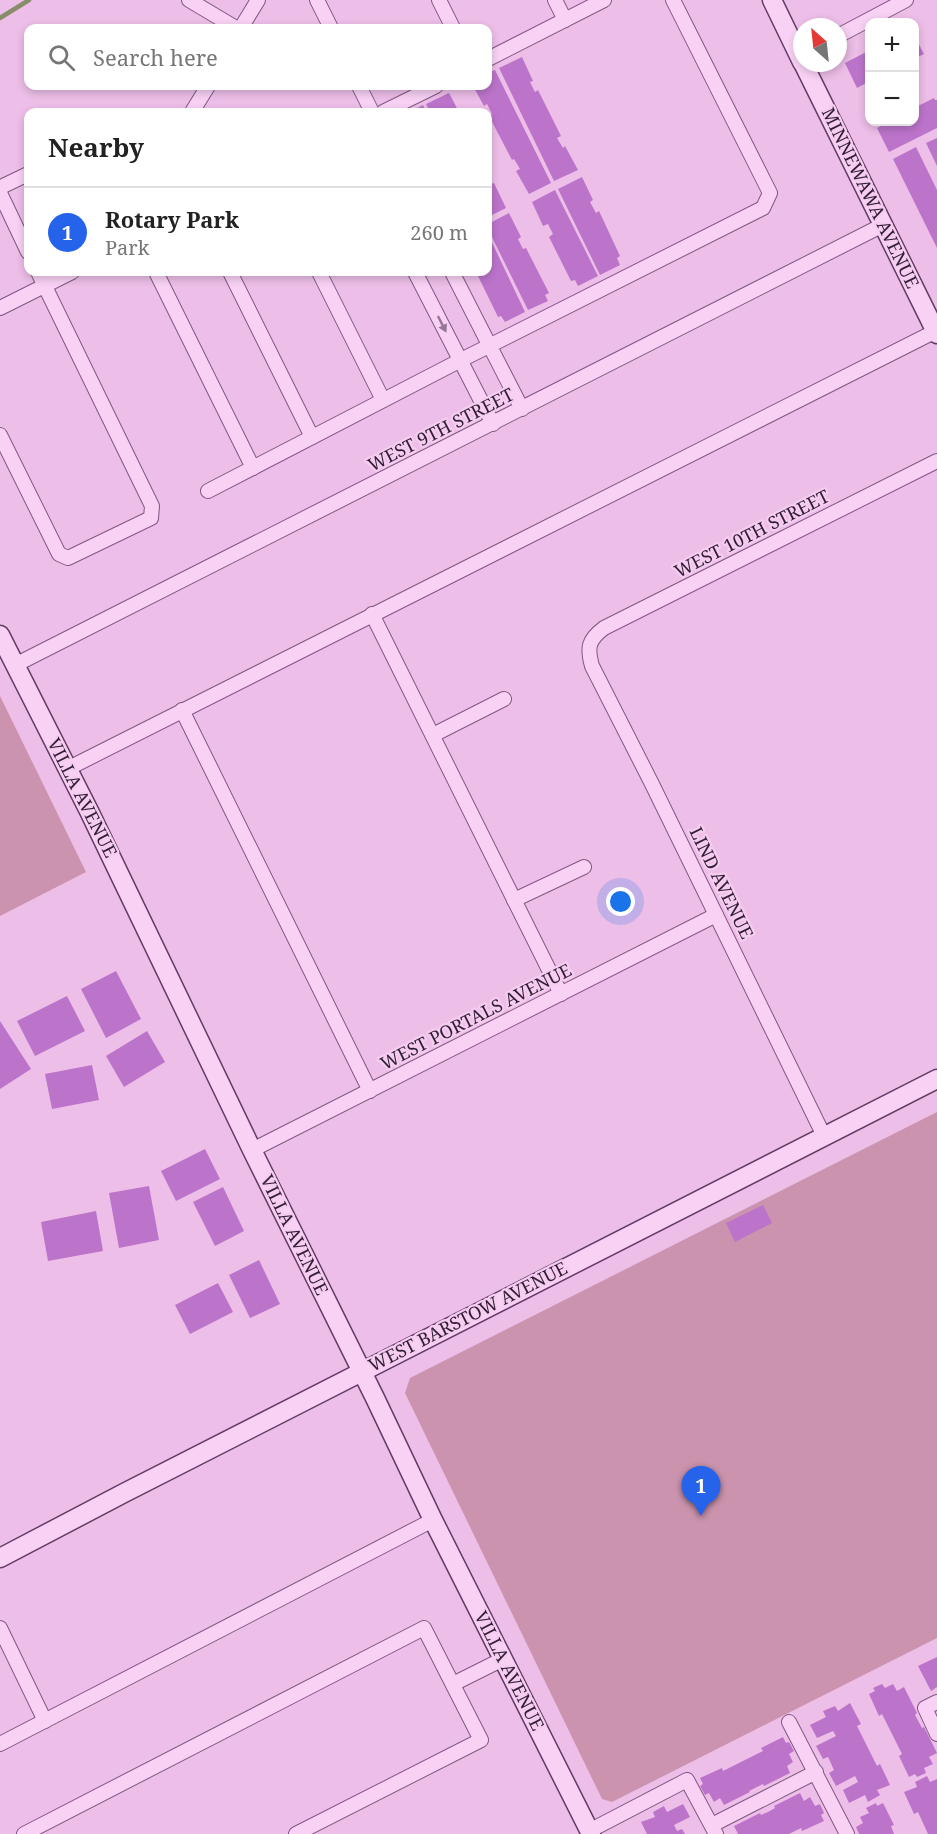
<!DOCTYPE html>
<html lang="en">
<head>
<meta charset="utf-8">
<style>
  :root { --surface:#fff; --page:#f2f2f2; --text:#222; --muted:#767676; --line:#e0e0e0; --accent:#2563eb }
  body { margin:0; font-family:"Noto Serif",serif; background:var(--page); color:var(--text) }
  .controls { position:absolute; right:18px; top:18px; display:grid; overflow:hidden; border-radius:12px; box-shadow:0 3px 9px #0003 }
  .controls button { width:54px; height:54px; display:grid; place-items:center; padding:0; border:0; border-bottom:2px solid var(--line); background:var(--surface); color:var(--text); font:30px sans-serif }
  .compass { position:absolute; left:793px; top:18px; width:54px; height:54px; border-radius:50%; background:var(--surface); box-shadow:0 3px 9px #0003; rotate:333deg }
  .you { position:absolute; left:621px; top:902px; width:21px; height:21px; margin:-15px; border:4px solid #fff; border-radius:50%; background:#1a73e8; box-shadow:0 0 0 9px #1a73e833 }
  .badge { display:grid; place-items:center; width:39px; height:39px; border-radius:50%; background:var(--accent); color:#fff; font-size:20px; font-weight:700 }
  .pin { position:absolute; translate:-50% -50px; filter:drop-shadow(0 2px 3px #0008) }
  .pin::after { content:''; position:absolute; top:32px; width:21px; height:18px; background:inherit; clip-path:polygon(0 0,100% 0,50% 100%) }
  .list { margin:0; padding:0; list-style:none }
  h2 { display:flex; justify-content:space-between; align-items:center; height:78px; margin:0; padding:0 24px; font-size:26px }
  h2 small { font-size:20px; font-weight:400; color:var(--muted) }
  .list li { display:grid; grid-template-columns:39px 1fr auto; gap:18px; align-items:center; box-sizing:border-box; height:90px; padding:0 24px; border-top:2px solid var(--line) }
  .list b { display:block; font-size:22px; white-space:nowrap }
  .list p { margin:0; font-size:20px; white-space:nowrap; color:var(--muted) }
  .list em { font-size:20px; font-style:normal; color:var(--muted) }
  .icon { flex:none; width:33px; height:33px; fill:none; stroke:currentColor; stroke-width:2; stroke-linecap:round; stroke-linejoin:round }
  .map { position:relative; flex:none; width:937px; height:1834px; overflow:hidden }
  .search { position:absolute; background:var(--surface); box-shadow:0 3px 9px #0003; left:24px; top:24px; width:468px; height:66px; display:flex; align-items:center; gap:15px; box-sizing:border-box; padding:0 21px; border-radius:12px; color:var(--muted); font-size:22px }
  .panel { position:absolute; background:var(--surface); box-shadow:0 3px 9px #0003; left:24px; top:108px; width:468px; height:168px; border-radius:12px }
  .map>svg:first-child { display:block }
  .green { fill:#cb93ad }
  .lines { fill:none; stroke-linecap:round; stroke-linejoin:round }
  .stream { stroke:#878c69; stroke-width:4.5 }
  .building { fill:#bc74cb }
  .street-casing { stroke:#825785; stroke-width:16 }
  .secondary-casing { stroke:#623b67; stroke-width:21 }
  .street { stroke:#f8d1f4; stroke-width:14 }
  .secondary { stroke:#f8d1f4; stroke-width:18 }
  .oneway { fill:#957694 }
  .labels { text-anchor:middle; stroke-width:4.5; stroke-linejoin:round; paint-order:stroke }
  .street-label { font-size:18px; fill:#321c35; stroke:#f5cdf0 }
</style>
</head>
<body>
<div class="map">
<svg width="937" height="1834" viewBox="0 0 937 1834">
  <rect width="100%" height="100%" fill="#edbee8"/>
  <g class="green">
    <polygon points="0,696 86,872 0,916"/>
    <polygon points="937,1112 937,1638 612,1802 602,1799 405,1393 410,1378"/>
  </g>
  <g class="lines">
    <polyline class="stream" points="0,18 29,0"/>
  </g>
  <g class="building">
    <polygon points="914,35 924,54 914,59"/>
    <polygon points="870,50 870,81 857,88 845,63"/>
    <polygon points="522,57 533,81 530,82 535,92 538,90 561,136 557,138 563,148 565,146 578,170 554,181 499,68"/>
    <polygon points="495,70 551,183 529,194 516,171 520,169 514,159 512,160 489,116 492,114 487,104 484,106 473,86 488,86 488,73"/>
    <polygon points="449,93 459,112 430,112 426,104"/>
    <polygon points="934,98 935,100 937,100 937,128 889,152 877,128 889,122 914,122 914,108"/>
    <polygon points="423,105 426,112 409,112"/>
    <polygon points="937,138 937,166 926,143"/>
    <polygon points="916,147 937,190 937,248 893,159"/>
    <polygon points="582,177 593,200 590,202 596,213 599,211 620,256 617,258 620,265 600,275 558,189"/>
    <polygon points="488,179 490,184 494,183 506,208 488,217"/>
    <polygon points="555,190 598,276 578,286 575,280 571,281 549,237 553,234 548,224 543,226 532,202"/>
    <polygon points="509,213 521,237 518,239 523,249 526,248 549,293 545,295 548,301 528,310 488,229 488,224"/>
    <polygon points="488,234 525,312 505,322 501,316 498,317 476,272 488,272"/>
    <polygon points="116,971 141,1019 106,1038 81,989"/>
    <polygon points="67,996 85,1031 35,1056 17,1021"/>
    <polygon points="0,1021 31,1069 0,1089"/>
    <polygon points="147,1031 165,1062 124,1087 106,1056"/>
    <polygon points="92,1065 99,1100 52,1109 45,1074"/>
    <polygon points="205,1149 220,1179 176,1201 161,1171"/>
    <polygon points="149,1186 159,1240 119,1248 109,1193"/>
    <polygon points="223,1187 244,1231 215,1246 193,1202"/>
    <polygon points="763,1205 772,1223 735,1242 726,1223"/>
    <polygon points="96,1211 103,1251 48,1261 41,1222"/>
    <polygon points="259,1260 280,1304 250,1318 229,1275"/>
    <polygon points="218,1283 233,1312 190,1334 175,1305"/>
    <polygon points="937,1657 937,1687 931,1691 918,1666"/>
    <polygon points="882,1684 885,1688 893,1684 897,1691 904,1687 917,1713 915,1715 922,1728 924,1727 937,1753 929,1757 933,1764 924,1768 926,1773 917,1777 915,1774 909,1777 899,1756 902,1754 882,1714 879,1716 869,1694 875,1691 873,1688"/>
    <polygon points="850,1703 861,1724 857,1726 877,1766 880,1764 890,1785 877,1790 880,1795 868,1802 865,1795 849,1803 843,1790 858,1782 855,1776 836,1786 829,1773 834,1770 828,1757 823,1759 816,1746 836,1736 833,1731 817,1738 810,1725 826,1717 823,1711 835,1706 838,1711"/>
    <polygon points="783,1737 786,1743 789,1742 794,1751 789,1754 793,1762 787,1766 790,1773 764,1786 763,1784 749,1791 750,1792 724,1805 720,1798 714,1802 709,1793 705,1795 700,1786 703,1784 700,1778 722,1768 723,1771 763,1751 761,1748"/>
    <polygon points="927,1776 930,1782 937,1779 937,1834 928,1834 918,1812 914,1814 904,1792 917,1787 915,1782"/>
    <polygon points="800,1793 804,1801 810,1797 815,1806 820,1804 824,1813 821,1815 824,1821 802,1831 801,1828 789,1834 738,1834 734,1826 760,1813 761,1815 768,1812 775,1808 774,1806"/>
    <polygon points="876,1803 877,1806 883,1803 894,1825 891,1826 894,1834 859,1834 856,1827 863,1823 860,1817 869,1813 866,1808"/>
    <polygon points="683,1804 690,1817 674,1825 677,1831 682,1829 685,1834 647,1834 641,1822 655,1817 653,1812 664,1806 667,1812"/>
  </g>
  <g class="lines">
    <defs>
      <g id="street">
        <polyline points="189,0 236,28"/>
        <polyline points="317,0 331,28"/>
        <polyline points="439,0 453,28"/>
        <polyline points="555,0 565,20"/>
        <polyline points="241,28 258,0"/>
        <polyline points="838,36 906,0"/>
        <polyline points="488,59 604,0"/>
        <polyline points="359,86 372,112"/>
        <polyline points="192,112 208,86"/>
        <polyline points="383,112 436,86"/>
        <polyline points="0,192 1,187 28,174"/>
        <polyline points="0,193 28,252"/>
        <polyline points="156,272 253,468"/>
        <polyline points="230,272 312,437"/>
        <polyline points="319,272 383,400"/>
        <polyline points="415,272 493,424"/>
        <polyline points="452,272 522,409"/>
        <polyline points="0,308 72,272"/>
        <polyline points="0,435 59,554 68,558 151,518 152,506 38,272"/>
        <polyline points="208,491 461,360 763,208 770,193 673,0"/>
        <polyline points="372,614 561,994"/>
        <polyline points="15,665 883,225"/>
        <polyline points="182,710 370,1091"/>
        <polyline points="433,735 504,699"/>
        <polyline points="67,769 936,331"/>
        <polyline points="514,900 584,867"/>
        <path d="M 824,1136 L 652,784 L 592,666 C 587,648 588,640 604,628 L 937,461"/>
        <polyline points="252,1150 716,915"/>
        <polyline points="0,1628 45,1721"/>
        <polyline points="453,1684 503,1659"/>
        <polyline points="937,1702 925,1708 937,1734"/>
        <polyline points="789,1722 847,1834"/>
        <polyline points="0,1744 433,1520"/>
        <polyline points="712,1825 816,1772"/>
        <polyline points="589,1831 687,1780 716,1834"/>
        <polyline points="24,1834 424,1628 481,1740 296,1834"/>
      </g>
      <g id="secondary">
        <polyline points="772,0 802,62"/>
        <polyline points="803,63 937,334"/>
        <polyline points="0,635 89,811 252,1150 375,1398 433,1520 591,1834"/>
        <polyline points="0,1558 124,1493 937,1079"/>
      </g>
    </defs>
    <use href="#street" class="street-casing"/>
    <use href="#secondary" class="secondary-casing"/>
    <use href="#street" class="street"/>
    <use href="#secondary" class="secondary"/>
  </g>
  <defs><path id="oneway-solid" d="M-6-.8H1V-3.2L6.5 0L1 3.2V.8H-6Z" transform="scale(1.5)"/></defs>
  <use class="oneway" href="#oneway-solid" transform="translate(442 324) rotate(63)"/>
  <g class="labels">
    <g class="street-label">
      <text transform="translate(870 198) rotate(64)" y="6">MINNEWAWA AVENUE</text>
      <text transform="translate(441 430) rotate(-27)" y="6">WEST 9TH STREET</text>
      <text transform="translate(752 534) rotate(-27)" y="6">WEST 10TH STREET</text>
      <text transform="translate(82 798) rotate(63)" y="6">VILLA AVENUE</text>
      <text transform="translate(721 883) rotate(64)" y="6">LIND AVENUE</text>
      <text transform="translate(476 1017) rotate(-27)" y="6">WEST PORTALS AVENUE</text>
      <text transform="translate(294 1235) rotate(64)" y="6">VILLA AVENUE</text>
      <text transform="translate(468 1317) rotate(-27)" y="6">WEST BARSTOW AVENUE</text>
      <text transform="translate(509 1671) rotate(63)" y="6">VILLA AVENUE</text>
    </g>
  </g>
</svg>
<div class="controls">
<button>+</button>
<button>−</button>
</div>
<svg class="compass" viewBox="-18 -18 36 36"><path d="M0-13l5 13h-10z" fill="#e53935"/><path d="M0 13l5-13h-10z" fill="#767676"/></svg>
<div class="you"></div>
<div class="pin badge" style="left:701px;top:1516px">1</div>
<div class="search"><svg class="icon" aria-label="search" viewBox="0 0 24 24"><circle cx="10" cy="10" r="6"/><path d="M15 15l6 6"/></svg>Search here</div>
<section class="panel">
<h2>Nearby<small></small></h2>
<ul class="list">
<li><span class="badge">1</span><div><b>Rotary Park</b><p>Park</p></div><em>260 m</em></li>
</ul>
</section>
</div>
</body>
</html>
